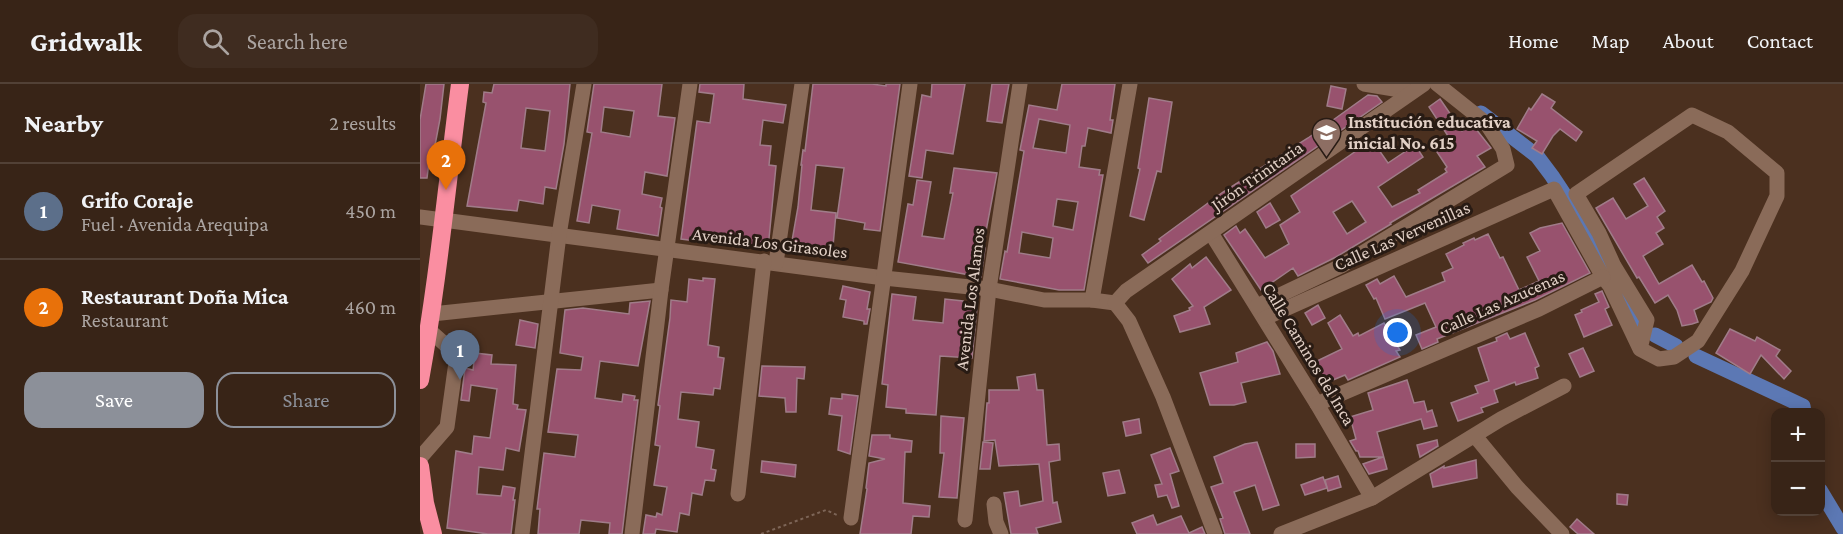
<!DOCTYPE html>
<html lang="en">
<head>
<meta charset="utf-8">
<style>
  :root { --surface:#382417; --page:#3f2c20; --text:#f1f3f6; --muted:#aba4a1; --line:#524136; --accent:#8c9099 }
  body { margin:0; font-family:"Crimson Pro",serif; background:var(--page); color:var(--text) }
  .controls { position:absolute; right:18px; bottom:18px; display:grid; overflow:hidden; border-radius:12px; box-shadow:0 3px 15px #0003 }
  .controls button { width:54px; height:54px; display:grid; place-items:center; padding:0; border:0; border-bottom:2px solid var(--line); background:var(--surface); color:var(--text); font:30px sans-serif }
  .you { position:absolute; left:978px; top:249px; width:21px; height:21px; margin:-15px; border:4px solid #fff; border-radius:50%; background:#1a73e8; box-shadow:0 0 0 9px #1a73e833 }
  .badge { display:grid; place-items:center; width:39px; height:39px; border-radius:50%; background:var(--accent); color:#fff; font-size:20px; font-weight:700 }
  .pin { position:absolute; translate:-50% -50px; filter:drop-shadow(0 2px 3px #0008) }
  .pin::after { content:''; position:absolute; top:32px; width:21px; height:18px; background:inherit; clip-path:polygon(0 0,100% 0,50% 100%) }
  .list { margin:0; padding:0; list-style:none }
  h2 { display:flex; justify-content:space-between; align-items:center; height:78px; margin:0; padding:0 24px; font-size:26px }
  h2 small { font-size:20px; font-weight:400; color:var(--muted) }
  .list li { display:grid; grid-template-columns:39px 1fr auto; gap:18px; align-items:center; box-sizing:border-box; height:96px; padding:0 24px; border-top:2px solid var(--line) }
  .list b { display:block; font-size:22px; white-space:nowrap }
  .list p { margin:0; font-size:20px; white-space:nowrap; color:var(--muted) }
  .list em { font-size:20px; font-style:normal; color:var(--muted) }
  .actions { display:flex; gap:12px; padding:18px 24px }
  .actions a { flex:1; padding:14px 0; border:2px solid var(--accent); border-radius:18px; text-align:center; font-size:21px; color:var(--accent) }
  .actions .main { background:var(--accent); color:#fff }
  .icon { flex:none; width:33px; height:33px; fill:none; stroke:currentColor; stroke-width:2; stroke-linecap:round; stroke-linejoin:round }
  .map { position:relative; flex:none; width:1423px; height:450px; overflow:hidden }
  header { display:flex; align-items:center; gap:36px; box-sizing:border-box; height:84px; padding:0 30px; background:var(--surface); border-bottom:2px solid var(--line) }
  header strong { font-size:28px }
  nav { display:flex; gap:33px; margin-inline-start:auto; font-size:21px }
  .search { width:420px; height:54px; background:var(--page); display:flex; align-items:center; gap:15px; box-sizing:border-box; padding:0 21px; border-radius:18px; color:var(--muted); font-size:22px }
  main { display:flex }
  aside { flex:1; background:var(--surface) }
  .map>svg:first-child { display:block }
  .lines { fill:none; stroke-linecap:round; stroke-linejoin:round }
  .canal { stroke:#5c78b4; stroke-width:15 }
  .building { fill:#98526e; stroke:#a07c89; stroke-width:1.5; fill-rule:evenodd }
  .path { stroke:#7d6557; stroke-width:2; stroke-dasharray:3 3; stroke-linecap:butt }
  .minor { stroke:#8a6b59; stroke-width:15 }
  .highway { stroke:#fa8ea1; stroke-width:18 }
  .labels { text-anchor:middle; stroke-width:6; stroke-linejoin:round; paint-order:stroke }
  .poi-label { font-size:18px; font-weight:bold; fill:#e2d0c6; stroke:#281b14; text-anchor:start }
  .street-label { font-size:18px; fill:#e2d0c6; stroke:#281b14 }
</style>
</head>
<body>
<header>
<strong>Gridwalk</strong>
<div class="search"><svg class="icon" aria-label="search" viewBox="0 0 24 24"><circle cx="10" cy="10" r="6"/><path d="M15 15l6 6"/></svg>Search here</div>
<nav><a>Home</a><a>Map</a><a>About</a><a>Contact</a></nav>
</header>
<main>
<aside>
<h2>Nearby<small>2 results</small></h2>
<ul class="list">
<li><span class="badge" style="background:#5c6f8a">1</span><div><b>Grifo Coraje</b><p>Fuel · Avenida Arequipa</p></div><em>450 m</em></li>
<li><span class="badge" style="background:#e8710a">2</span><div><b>Restaurant Doña Mica</b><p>Restaurant</p></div><em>460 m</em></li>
</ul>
<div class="actions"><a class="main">Save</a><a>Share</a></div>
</aside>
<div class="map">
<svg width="1423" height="450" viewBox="0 0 1423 450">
  <rect width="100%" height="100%" fill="#4b301f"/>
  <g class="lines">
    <g class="canal">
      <polyline points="1061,29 1117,72 1132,92 1167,145 1217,236"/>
      <polyline points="1235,251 1256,262"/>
      <polyline points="1276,272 1383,322 1384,328"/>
      <polyline points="1400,406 1423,444"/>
    </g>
  </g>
  <g class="building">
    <polygon points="6,0 24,0 20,35 13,72 10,71 7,94 0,94 0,36"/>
    <path d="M 74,0 L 150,0 L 144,60 L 136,105 L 125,103 L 123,120 L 99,116 L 97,127 L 47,122 L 66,19 L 63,18 L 64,8 L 72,9 ZM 106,24 L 130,27 L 125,67 L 101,64 Z"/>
    <path d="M 174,0 L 242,0 L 238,32 L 255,34 L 247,92 L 225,88 L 222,110 L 242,114 L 240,123 L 242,124 L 238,152 L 197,145 L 200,126 L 172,121 L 169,139 L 157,137 L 172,49 L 167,48 ZM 184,23 L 214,27 L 210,53 L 181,48 Z"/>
    <polygon points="280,0 324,0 323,15 366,21 363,39 343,36 340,61 351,62 349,81 356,82 348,165 322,162 323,154 285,150 284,158 261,155 277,37 290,39 294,10 279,8"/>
    <polygon points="393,0 452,0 466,2 466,0 480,0 460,147 444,145 445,139 417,134 424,84 396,81 391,126 416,129 412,173 370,168 378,123 382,81 381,81 383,66 385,67"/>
    <polygon points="512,0 545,0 533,70 506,66 502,94 489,92 502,11 511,13"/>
    <polygon points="572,0 589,0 582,39 567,37"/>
    <path d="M 642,0 L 695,0 L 690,36 L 693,36 L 691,49 L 668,44 L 665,62 L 662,62 L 659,83 L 680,86 L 679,91 L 683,91 L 664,206 L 639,206 L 580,195 L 585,167 L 587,168 L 604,67 L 600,66 L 609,21 L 637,26 ZM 619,35 L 650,41 L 646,69 L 613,64 ZM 637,115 L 658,118 L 653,146 L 633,142 ZM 602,148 L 633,154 L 630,174 L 599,169 Z"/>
    <polygon points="911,2 926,5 922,25 907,22"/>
    <polygon points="1122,10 1135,18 1131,24 1162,48 1156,57 1140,45 1133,52 1122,70 1112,64 1117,57 1097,45 1109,24 1111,26"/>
    <polygon points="948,11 957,12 962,18 728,179 722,171 741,157 739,155 803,108 888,54"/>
    <polygon points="729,14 752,18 741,88 737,87 724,136 710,132 720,85 718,84"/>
    <path d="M 1020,15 L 1042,47 L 1052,40 L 1071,64 L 1057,72 L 1065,83 L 970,139 L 971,140 L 916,173 L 878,192 L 873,184 L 841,206 L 804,151 L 816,142 L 820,149 L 825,145 L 845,174 L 869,160 L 860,141 L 880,128 L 871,112 L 952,56 L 968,79 L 995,61 L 1003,73 L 958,103 L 972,123 L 1000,109 L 998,106 L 1027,88 L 1025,85 L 1027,83 L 1015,65 L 1030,55 L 1009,23 ZM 932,117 L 946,138 L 927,150 L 913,128 Z"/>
    <polygon points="534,84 577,89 563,163 565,164 561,193 478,178 488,120 493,121 497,96 511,98 502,152 524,155 533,109 530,109"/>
    <polygon points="1224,94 1245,127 1237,133 1244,144 1236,149 1243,160 1223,172 1239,200 1272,181 1282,198 1284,197 1293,214 1291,218 1274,226 1278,238 1272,240 1262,242 1257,226 1248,211 1235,219 1219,193 1217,194 1176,124 1193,114 1206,135 1228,122 1214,100"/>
    <polygon points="850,119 860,136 846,144 837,128"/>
    <polygon points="1142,139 1170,189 1115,216 1017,255 1018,258 1002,265 996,251 1016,243 1005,219 965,235 956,214 954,215 946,201 957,195 960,200 974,192 986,213 1025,197 1022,189 1033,184 1026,170 1044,161 1043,159 1054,154 1055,156 1068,150 1080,174 1083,173 1099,206 1119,197 1107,173 1120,167 1110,149 1120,144"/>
    <polygon points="786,173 811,206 784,223 790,240 760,248 754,232 770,226 769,224 773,222 752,195 770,180 772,184"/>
    <polygon points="283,194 295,195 288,261 299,263 298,273 304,274 300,305 294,304 293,311 261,308 258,335 279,338 276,363 294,366 291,385 296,386 294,397 285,396 282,411 272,409 269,431 260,429 257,448 236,445 235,450 223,450 226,431 236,433 237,429 242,431 247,403 234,401 240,362 235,361 240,322 238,321 250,234 251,216 267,218 269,195 283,197"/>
    <polygon points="423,202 450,208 447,225 450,225 447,240 444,240 444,237 423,233 426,216 420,215"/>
    <polygon points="1182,207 1189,223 1185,225 1192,241 1164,253 1155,231 1162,228 1161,226 1179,218 1175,210"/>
    <polygon points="472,210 496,213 493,236 523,239 525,215 543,217 543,221 557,223 552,274 520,272 516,331 486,329 486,325 466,323 468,301 462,300"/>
    <polygon points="230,217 218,282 180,277 175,314 202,318 203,310 215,312 214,316 218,316 202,450 189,450 190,439 161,436 159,450 118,450 120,425 117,425 124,369 155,373 158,351 128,348 137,285 161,286 163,273 140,269 145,226 163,224 209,230 210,219"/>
    <polygon points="898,221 905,234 892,241 885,229"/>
    <polygon points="920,231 933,252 938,249 939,252 964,239 980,266 976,267 980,273 928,296 925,291 901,301 893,279 922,265 908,239"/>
    <polygon points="100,236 118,240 115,264 96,261"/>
    <polygon points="1310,245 1335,257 1337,253 1360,266 1356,272 1371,287 1364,295 1341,271 1330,290 1296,269"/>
    <polygon points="1087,249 1090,255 1105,249 1119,282 1115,284 1118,294 1096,301 1095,298 1074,306 1078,318 1061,324 1063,328 1038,337 1031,319 1058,309 1055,302 1069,297 1058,264 1077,257 1076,254"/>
    <polygon points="847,258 853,267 860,290 821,299 826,318 814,321 790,321 780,289 818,278 816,269"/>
    <polygon points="1163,264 1174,287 1160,293 1149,270"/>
    <polygon points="55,269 72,271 71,280 96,281 93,320 98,321 97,325 106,326 99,367 86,364 83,386 59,383 57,410 81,412 83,402 95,404 93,416 95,416 91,450 68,450 27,444 36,367 52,370 54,352 70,354 77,305 51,301 49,317 41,316 45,284 53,286"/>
    <polygon points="342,282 385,283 384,295 377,294 376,328 366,328 365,314 339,312"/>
    <polygon points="615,290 617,306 623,306 627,361 639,360 640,376 629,378 633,419 637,418 641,438 616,444 618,450 591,450 584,409 598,407 600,422 623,417 619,380 579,382 575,356 564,357 567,319 569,319 569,306 599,306 597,293"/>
    <polygon points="987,296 994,319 1004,317 1007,328 1012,326 1017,342 1004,345 1001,335 957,348 967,385 949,390 943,380 963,373 940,373 938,367 936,367 930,357 936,355 930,333 953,326 948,309"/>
    <polygon points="422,310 438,312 430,370 418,366 422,332 409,330 411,314 422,315"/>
    <polygon points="521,332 544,334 537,414 519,413 524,369 520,369"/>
    <polygon points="719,335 721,349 706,352 703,338"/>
    <polygon points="452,351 470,351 470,354 492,357 491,368 485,368 483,419 510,422 509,433 493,432 491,450 440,450 447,405 446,404 449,379 465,375 449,372"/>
    <polygon points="1017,356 1018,362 1000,373 997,361"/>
    <polygon points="563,358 573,359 570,385 560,385"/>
    <polygon points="837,358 859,421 843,426 835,401 814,408 830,450 805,450 800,435 803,434 791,403 803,399 794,373 825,360"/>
    <polygon points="876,360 895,360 895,373 876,374"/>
    <polygon points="750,364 759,387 750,390 759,422 752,424 747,411 738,413 735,401 742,400 731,371"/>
    <polygon points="1056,376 1057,394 1013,403 1010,390 1024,382 1024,384"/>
    <polygon points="342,377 376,381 375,393 341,388"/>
    <polygon points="699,386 705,409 688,412 683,389"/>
    <polygon points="918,392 921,403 908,407 905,396"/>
    <polygon points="903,393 907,404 885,411 881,401"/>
    <polygon points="1197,410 1208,411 1207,421 1197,420"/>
    <polygon points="733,431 737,441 761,432 769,449 782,443 785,450 717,450 712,439"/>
    <polygon points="1157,435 1174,450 1158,450 1150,443"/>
  </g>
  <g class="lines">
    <polyline class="path" points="341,450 406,426 417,431"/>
    <g class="minor">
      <polyline points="944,0 992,8"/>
      <polyline points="0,133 464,194 569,205 624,216 672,216 695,219"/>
      <polyline points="791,149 897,320 952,414"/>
      <polyline points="356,179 382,0"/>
      <polyline points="672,216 710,0"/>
      <polyline points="695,219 706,207 1004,0"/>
      <polyline points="695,219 709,237 743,313 795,450"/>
      <polyline points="837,222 921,182 1087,81 1083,65 1066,39 1017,0"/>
      <polyline points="12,230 241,206"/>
      <polyline points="845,234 1134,105 1183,193 1190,202 1220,265 1239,275 1254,273 1278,257 1322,187 1357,112 1357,89 1308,48 1272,31 1156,110 1179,149 1194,182 1227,236 1220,265"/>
      <polyline points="897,320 1119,225 1183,193"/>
      <polyline points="1055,352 1097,403 1142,450"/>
      <polyline points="0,374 27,343 37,271 9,246"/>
      <polyline points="318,410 344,177"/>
      <polyline points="574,420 576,438 581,450"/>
      <polyline points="431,434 490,0"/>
      <polyline points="545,436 569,205 600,0"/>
      <polyline points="102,450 139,151 164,0"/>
      <polyline points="212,450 241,206 270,0"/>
      <polyline points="861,450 952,414 1081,335 1144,302"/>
    </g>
    <g class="highway">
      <path d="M 0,296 C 18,198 27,99 40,0"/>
      <polyline points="0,382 5,419 13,450"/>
    </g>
  </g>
  <defs>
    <symbol id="school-pin" viewBox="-11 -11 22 30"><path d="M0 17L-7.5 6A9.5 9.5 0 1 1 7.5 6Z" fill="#8d6e63" stroke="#281b14"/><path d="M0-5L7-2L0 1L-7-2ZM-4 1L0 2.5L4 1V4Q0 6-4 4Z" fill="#fff"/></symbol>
  </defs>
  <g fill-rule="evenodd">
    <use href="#school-pin" x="890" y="32" width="33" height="45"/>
  </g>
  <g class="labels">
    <g class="poi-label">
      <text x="928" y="44">Institución educativa<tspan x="928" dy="21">inicial No. 615</tspan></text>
    </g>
    <g class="street-label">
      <text transform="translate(837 92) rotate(-35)" y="6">Jirón Trinitaria</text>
      <text transform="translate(982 152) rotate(-24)" y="6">Calle Las Vervenillas</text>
      <text transform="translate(350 159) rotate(7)" y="6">Avenida Los Girasoles</text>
      <text transform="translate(550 215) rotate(-83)" y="6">Avenida Los Alamos</text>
      <text transform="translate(1082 218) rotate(-24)" y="6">Calle Las Azucenas</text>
      <text transform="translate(889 270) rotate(59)" y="6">Calle Caminos del Inca</text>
    </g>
  </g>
</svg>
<div class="controls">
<button>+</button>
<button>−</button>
</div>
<div class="you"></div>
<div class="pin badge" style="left:40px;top:296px;background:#5c6f8a">1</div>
<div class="pin badge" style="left:26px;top:106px;background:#e8710a">2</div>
</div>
</main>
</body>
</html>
